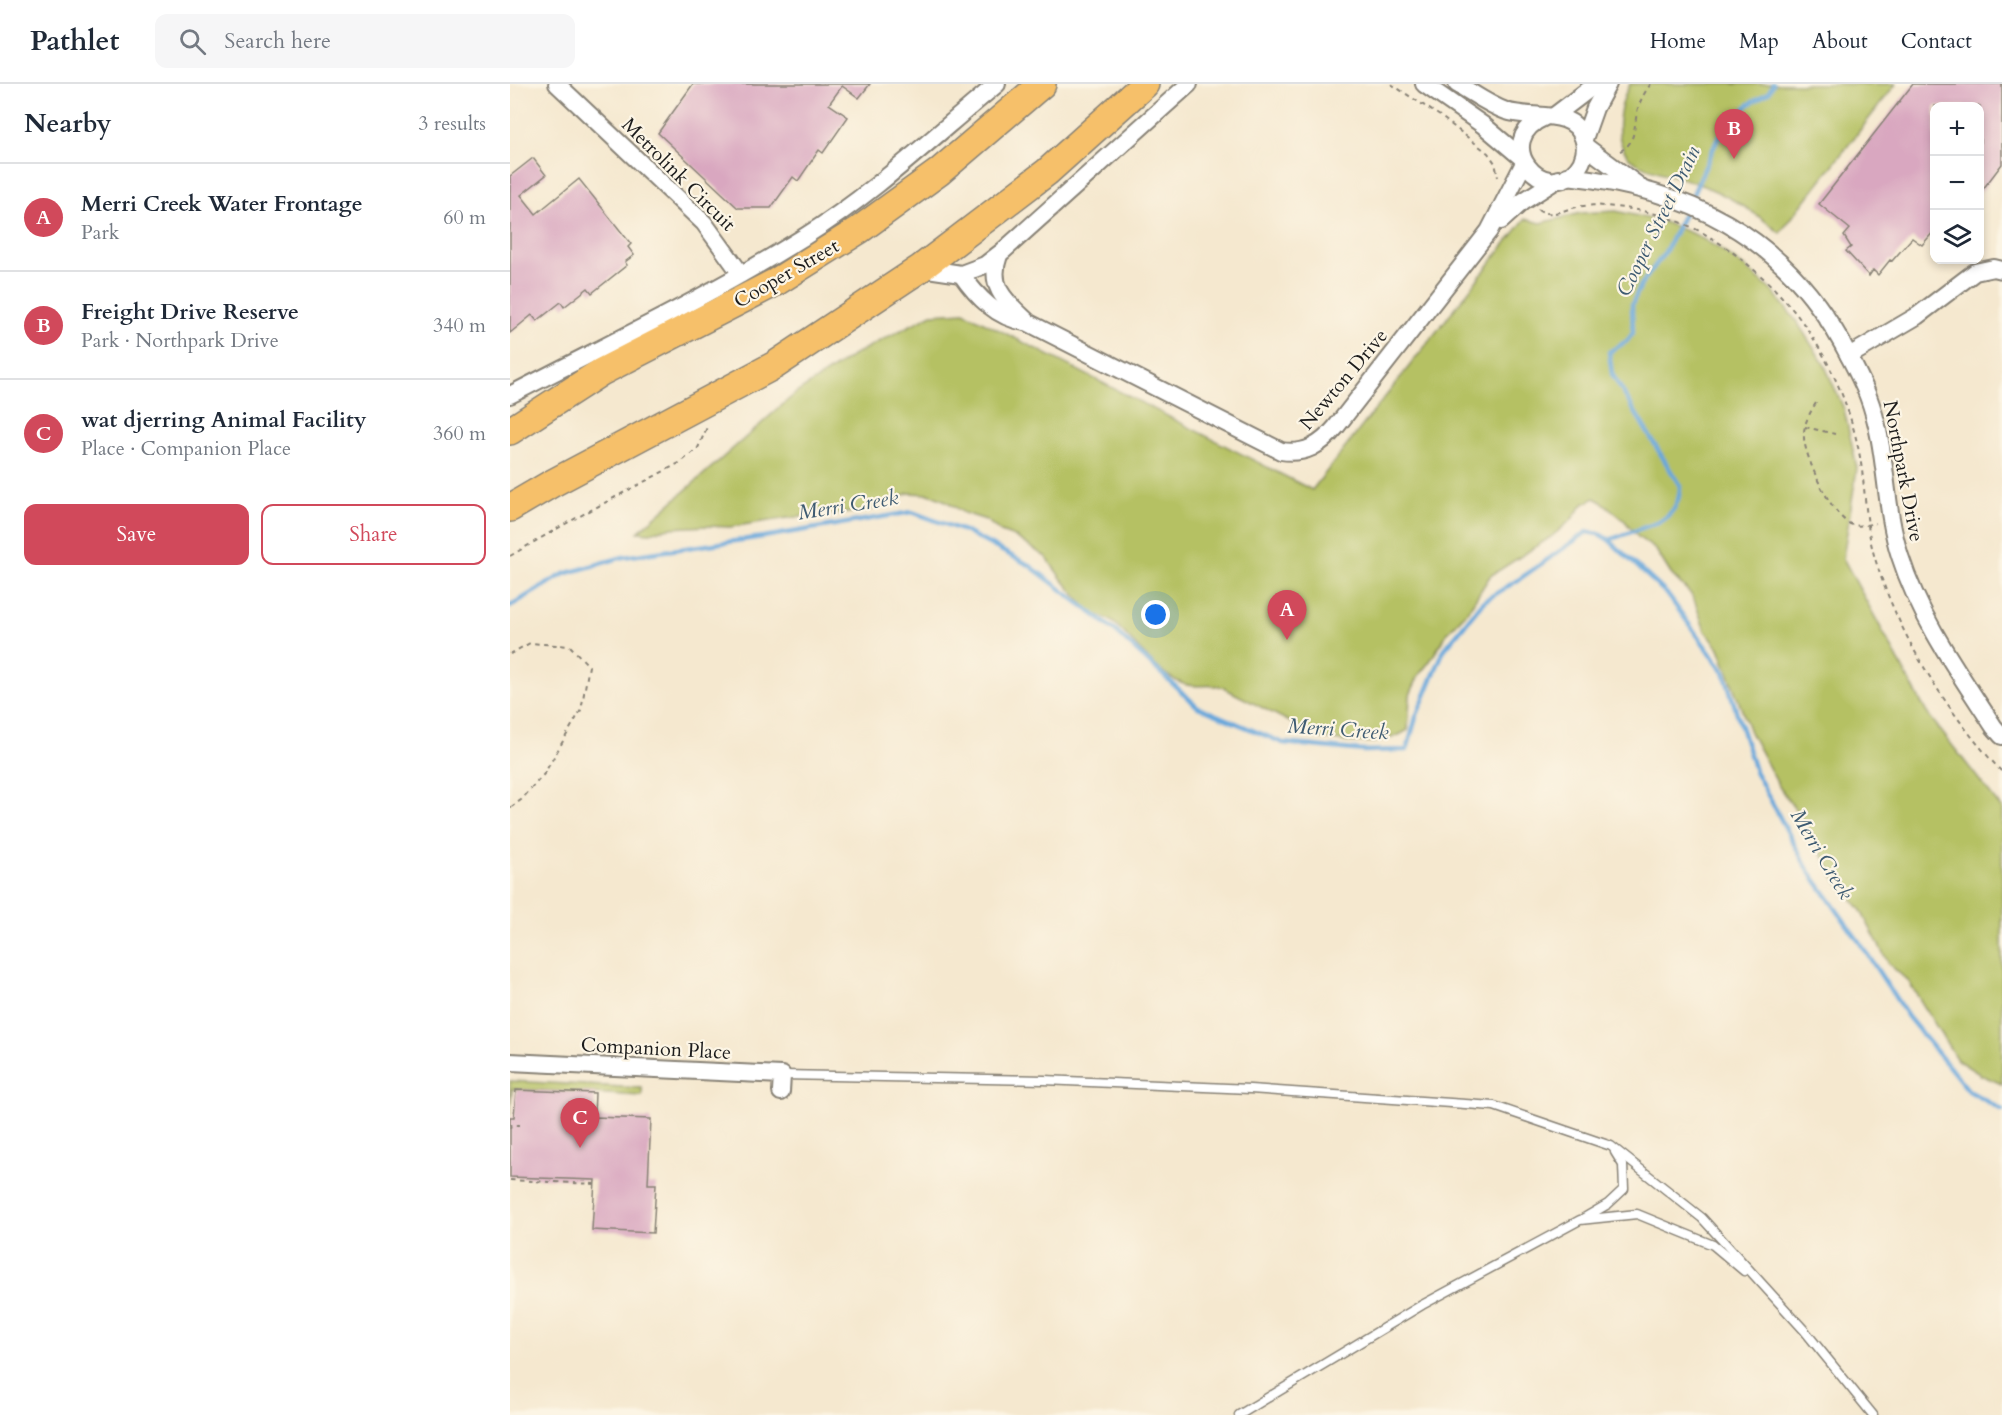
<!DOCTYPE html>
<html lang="en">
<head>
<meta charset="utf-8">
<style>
  :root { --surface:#fff; --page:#f6f6f7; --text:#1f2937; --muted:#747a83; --line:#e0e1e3; --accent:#d1495b }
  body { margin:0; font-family:Cardo,serif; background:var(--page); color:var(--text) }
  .controls { position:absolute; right:18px; top:18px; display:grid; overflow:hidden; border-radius:12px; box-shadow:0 3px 9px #0003 }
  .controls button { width:54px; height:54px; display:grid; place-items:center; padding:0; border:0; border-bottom:2px solid var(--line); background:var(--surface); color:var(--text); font:30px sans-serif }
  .you { position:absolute; left:646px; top:531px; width:21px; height:21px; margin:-15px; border:4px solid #fff; border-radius:50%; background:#1a73e8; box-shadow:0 0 0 9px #1a73e833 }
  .badge { display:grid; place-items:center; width:39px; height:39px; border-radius:50%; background:var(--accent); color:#fff; font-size:20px; font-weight:700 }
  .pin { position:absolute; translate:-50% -50px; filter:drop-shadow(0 2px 3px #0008) }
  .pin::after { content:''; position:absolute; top:32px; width:21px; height:18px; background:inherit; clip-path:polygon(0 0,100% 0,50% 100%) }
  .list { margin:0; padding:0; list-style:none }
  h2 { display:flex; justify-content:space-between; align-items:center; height:78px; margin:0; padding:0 24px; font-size:26px }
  h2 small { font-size:20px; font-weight:400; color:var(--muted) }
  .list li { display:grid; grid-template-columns:39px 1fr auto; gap:18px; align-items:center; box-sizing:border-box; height:108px; padding:0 24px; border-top:2px solid var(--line) }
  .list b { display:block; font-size:22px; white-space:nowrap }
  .list p { margin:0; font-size:20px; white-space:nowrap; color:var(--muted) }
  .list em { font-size:20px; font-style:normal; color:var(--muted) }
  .actions { display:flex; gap:12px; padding:18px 24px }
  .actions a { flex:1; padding:14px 0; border:2px solid var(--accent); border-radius:12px; text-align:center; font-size:21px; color:var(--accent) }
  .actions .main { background:var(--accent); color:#fff }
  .icon { flex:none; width:33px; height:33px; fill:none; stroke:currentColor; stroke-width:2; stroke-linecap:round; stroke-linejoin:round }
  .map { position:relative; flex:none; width:1492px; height:1331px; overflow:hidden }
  header { display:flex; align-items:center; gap:36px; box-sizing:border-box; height:84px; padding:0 30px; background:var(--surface); border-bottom:2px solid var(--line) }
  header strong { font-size:28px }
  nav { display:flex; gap:33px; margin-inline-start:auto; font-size:21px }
  .search { width:420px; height:54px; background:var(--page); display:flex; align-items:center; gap:15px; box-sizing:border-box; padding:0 21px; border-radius:12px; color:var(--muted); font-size:22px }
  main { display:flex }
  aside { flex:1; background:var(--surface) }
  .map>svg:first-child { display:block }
  .green { fill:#b5c163; stroke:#686e40; stroke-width:1.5 }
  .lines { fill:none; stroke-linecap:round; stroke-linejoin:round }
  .stream { stroke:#68a7db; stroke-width:4.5 }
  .building { fill:#d9a7c0 }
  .lane-casing { stroke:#888276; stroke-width:11 }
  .street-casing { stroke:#888276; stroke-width:20 }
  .primary-casing { stroke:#888276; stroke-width:30 }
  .path { stroke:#888276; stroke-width:2; stroke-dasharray:4.5 4.5; stroke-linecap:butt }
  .lane { stroke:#fff; stroke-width:8 }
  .street { stroke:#fff; stroke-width:16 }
  .primary { stroke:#f6c06b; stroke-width:27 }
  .labels { text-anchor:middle; stroke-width:4.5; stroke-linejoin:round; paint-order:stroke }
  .street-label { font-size:20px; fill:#1c1c1c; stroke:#fcf5e5 }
  .water-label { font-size:21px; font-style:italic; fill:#3e5b72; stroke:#fcf5e5 }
</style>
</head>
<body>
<header>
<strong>Pathlet</strong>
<div class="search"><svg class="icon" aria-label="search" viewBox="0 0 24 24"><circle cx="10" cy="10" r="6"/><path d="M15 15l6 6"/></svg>Search here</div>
<nav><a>Home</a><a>Map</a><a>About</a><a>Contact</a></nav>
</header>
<main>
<aside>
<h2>Nearby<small>3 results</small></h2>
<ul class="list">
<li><span class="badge">A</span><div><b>Merri Creek Water Frontage</b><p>Park</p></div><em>60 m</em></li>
<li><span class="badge">B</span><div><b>Freight Drive Reserve</b><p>Park · Northpark Drive</p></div><em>340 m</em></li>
<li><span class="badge">C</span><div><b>wat djerring Animal Facility</b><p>Place · Companion Place</p></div><em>360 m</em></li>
</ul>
<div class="actions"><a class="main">Save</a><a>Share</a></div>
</aside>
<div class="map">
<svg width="1492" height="1331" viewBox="0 0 1492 1331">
  <rect width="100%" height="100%" fill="#fcf5e5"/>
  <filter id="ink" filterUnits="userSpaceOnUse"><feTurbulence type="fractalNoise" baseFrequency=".0167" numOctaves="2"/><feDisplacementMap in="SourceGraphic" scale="12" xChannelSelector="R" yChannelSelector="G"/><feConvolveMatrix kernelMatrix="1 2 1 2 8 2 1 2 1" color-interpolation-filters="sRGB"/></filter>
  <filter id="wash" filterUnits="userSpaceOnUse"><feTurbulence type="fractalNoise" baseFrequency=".008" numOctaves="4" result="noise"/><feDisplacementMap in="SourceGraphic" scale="24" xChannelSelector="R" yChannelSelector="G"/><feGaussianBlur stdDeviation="1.35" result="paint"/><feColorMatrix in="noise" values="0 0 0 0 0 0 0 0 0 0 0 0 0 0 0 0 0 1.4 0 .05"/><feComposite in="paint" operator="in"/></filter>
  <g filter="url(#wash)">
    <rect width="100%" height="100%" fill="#f5e8cf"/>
    <g class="green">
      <path d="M 1120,0 L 1386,0 L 1270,149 C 1244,127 1215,109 1183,98 C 1168,92 1134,86 1123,77 C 1100,58 1109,21 1120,0 Z"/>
      <path d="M 1106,127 L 1154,138 L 1186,151 L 1208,164 L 1241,188 L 1264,209 L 1287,238 L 1314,280 L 1334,325 L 1347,384 L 1333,474 L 1417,629 L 1492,725 L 1492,1000 L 1471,991 L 1447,976 L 1399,898 L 1379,880 L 1350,825 L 1326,796 L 1297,742 L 1270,704 L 1240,648 L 1209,564 L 1195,547 L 1185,518 L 1180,509 L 1161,490 L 1146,466 L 1128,453 L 1114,436 L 1092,418 L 1085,414 L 1073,420 L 1061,436 L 1041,453 L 980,492 L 957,528 L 938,548 L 920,577 L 909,591 L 900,611 L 898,646 L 889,651 L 865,658 L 837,658 L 811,654 L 712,603 C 698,599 684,605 671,599 C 644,587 625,558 604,539 C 596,532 587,533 579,527 L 551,494 L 536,473 L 507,454 L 491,448 L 476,436 L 454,429 L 436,417 L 419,410 L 398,409 L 357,427 L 278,434 L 220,443 L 197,442 L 159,444 L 140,449 L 128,448 L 286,309 L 347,269 L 422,230 L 454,228 L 802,406 L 1015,135 L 1031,139 L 1071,129 Z"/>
      <polygon points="0,997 132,1004 132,1012 2,1005 0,1031"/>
    </g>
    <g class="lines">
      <g class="stream">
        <polyline points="1180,117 1208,54 1238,21 1259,8 1263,0"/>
        <path d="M 1099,456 L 1149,438 C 1163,430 1170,418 1170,402 L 1102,290 L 1099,268 L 1117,257 L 1123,249 L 1122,220 L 1131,201 L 1155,168 L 1177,124"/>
        <polyline points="0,522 54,490 113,473 253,453 402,428 454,447 519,481 604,546 688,623 773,659 854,667 897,666 906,633 934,566 974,517 1008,496 1077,448 1089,450 1099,456 1157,510 1214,588 1245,687 1297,784 1350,859 1398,933 1459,1007 1492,1026"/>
      </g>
    </g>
    <g id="blocks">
      <g class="building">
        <polygon points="183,0 360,0 349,14 332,2 319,20 338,33 313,69 309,66 288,97 283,93 261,124 228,124 148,49"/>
        <polygon points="1403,0 1492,0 1492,80 1470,109 1470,22 1425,22 1425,146 1412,161 1402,154 1382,177 1380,176 1368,191 1363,186 1359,192 1336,167 1341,163 1334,152 1340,145 1309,120"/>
        <polygon points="23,74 36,91 11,111 26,130 69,95 121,160 118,163 124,171 115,178 117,181 82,209 78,204 54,223 51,218 27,237 22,231 0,249 0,92"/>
        <polygon points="6,1006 85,1009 84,1033 141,1035 138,1100 146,1100 143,1149 82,1146 85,1096 0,1093 0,1033 4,1033"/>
      </g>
    </g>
  </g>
  <g filter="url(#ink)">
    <use href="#blocks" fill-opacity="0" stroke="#888276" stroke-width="1.5"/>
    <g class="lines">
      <defs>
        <g id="lane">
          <polyline points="272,991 534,996 740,1005 984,1022 1101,1062 1192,1134 1294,1246 1363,1331"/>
          <polyline points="1074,1134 1098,1120 1114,1105 1113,1081 1105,1068"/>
          <polyline points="729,1331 912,1221 1070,1136 1127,1130 1203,1161 1234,1187"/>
        </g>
        <g id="street">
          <polyline points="47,0 194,139 231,190"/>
          <polyline points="914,0 973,41 1012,74"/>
          <path d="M 947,0 C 963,9 979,21 996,27 C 1021,36 1063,23 1073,54 C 1077,64 1074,77 1067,85 C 1034,123 979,57 1035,33"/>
          <polyline points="1044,32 1086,0"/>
          <polyline points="1074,55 1085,24 1098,0"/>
          <polyline points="1075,62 1129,102"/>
          <path d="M 1057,92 C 1178,105 1271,150 1332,259 C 1341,276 1351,294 1358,312 C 1378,364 1373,420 1390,472 C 1410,535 1449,589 1484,643 L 1492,652"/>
          <polyline points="991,137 1012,118 1048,95"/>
          <path d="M 489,171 C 477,204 497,218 519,239 L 771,367 C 795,371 811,361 826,343 L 979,147 L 1014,79"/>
          <polyline points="411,184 451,190 475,181 493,167 679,0"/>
          <path d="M 451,190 C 467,213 487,234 515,238"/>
          <polyline points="1339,272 1407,232 1465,188 1484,184 1492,186"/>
          <path d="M 0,311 C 98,260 200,212 294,153 C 363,110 424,52 487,0"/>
          <polyline points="0,978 272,991 271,1008"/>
        </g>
        <g id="primary">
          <polyline points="0,347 91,288 266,198 349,146 429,88 532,0"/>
          <polyline points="0,424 41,400 265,281 411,184 537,88 635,0"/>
        </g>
      </defs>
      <use href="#lane" class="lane-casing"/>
      <use href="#street" class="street-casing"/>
      <use href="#primary" class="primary-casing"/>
      <g class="path">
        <polyline points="881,0 930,32 978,69 985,79 988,93"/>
        <path d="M 1110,67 C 1128,59 1123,37 1129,21 C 1132,13 1136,6 1141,0"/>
        <path d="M 1028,125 C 1041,135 1054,125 1067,123 C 1076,121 1085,121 1094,122 C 1162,127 1201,147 1251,192 C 1300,236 1334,299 1348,363 C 1356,399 1354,435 1364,471 C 1386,548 1438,630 1492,688"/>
        <path d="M 1306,319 C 1299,330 1293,341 1294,354 C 1295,374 1323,436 1343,441 C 1351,443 1359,440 1366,439"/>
        <polyline points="1295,343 1325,350"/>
        <polyline points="0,472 57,439 171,378 188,364 198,341"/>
        <polyline points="0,570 20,559 60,562 79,582 71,626 34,690 11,716 0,724"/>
        <polyline points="0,1044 1,1041 10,1041"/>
        <polyline points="0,1096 85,1100"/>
      </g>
      <use href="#lane" class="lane"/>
      <use href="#street" class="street"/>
      <use href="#primary" class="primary"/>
    </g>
  </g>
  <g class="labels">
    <g class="street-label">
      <text transform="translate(169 90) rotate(45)" y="7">Metrolink Circuit</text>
      <text transform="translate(276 189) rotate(-30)" y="7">Cooper Street</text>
      <text transform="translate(833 295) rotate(-50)" y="7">Newton Drive</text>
      <text transform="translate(1394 387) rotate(79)" y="7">Northpark Drive</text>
      <text transform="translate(146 964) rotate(3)" y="7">Companion Place</text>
    </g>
    <g class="water-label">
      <text transform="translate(1148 137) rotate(-64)" y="7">Cooper Street Drain</text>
      <text transform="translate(338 421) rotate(-9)" y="7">Merri Creek</text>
      <text transform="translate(828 645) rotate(4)" y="7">Merri Creek</text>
      <text transform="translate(1312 770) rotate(59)" y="7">Merri Creek</text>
    </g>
  </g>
</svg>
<div class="controls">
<button>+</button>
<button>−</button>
<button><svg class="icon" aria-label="layers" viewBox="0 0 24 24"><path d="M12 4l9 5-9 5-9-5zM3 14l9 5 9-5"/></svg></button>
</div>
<div class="you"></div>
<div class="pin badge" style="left:777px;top:556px">A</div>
<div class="pin badge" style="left:1224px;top:75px">B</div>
<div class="pin badge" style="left:70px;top:1064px">C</div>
</div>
</main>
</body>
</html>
